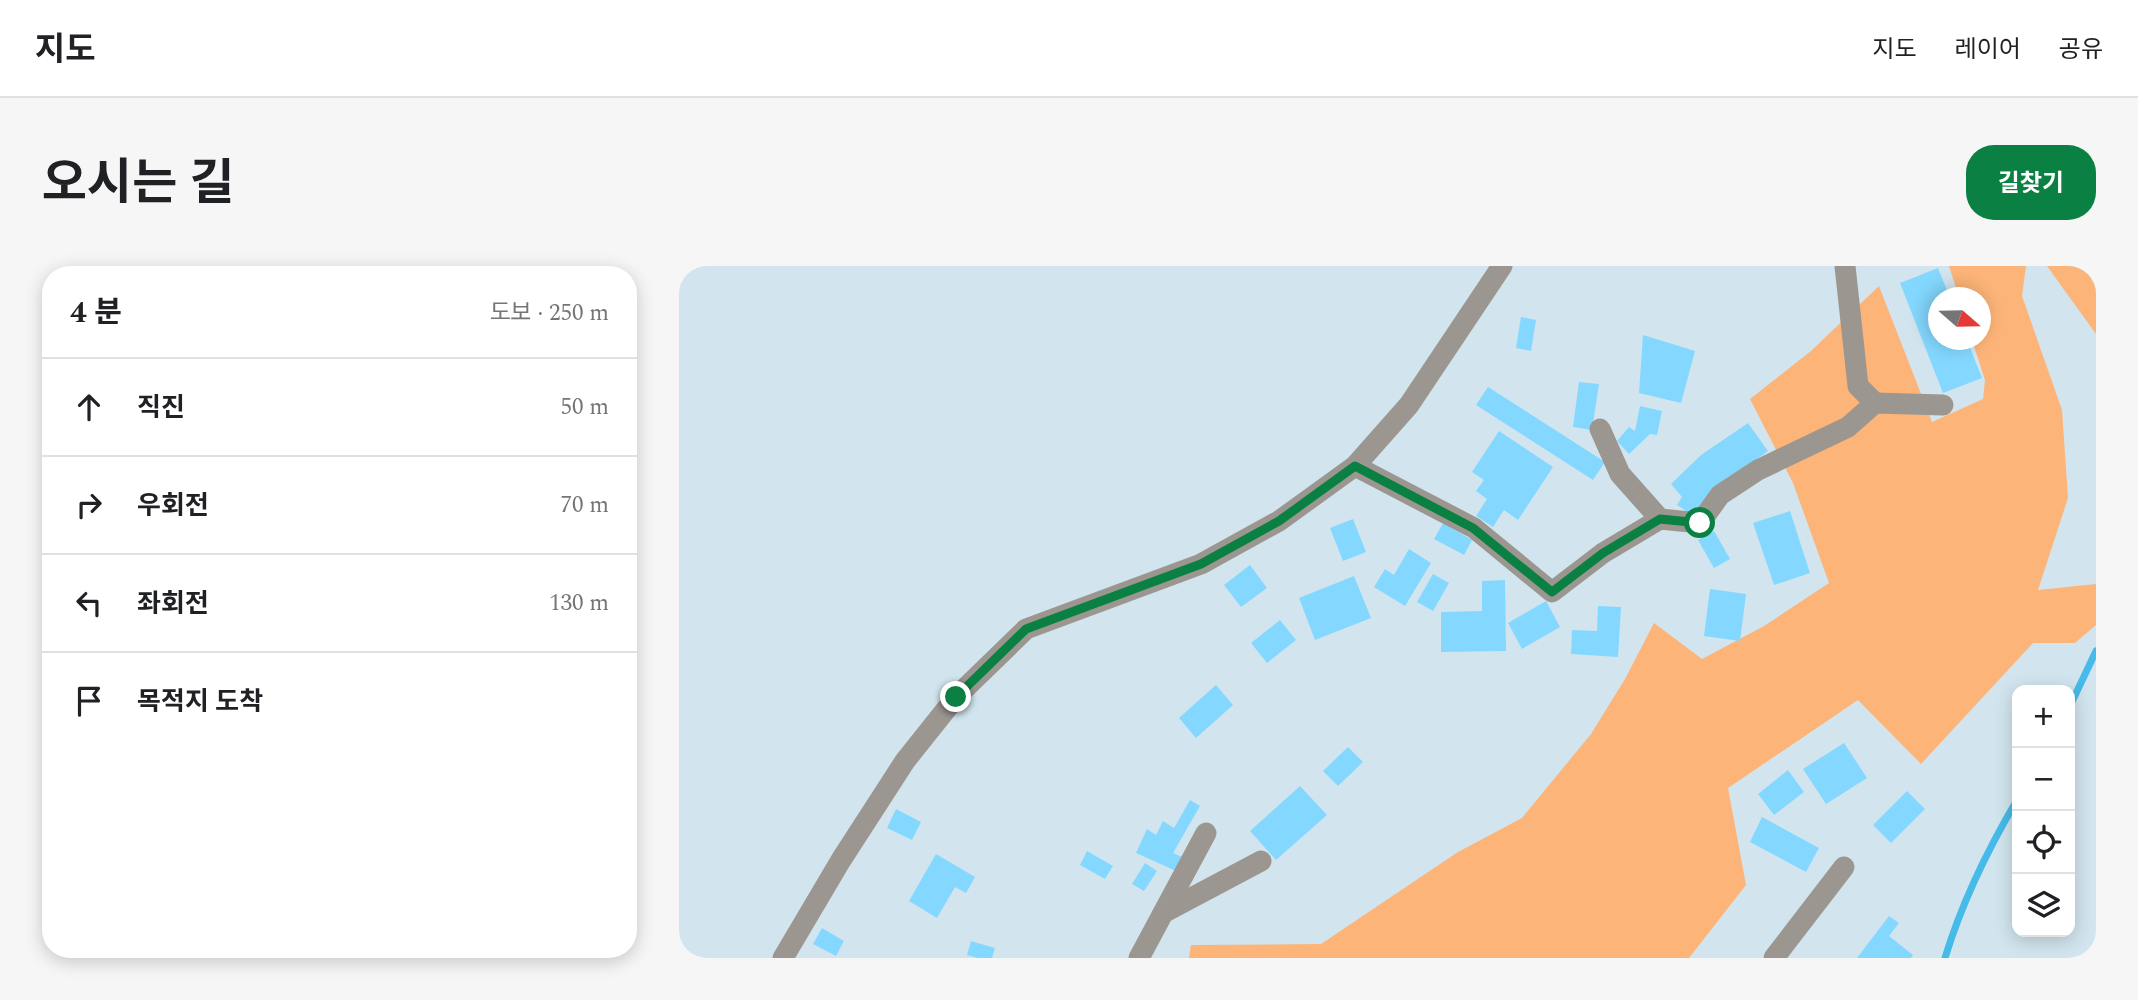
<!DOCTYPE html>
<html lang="ko">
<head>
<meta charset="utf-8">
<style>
  :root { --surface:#fff; --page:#f6f6f6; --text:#202124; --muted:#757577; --line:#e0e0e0; --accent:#0b8043 }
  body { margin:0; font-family:Spectral,"Noto Sans KR",serif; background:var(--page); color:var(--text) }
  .controls { position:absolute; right:21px; bottom:21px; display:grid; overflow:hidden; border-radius:14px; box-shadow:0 4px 18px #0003 }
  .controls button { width:63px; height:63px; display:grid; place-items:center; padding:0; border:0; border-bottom:2px solid var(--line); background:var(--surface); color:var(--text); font:35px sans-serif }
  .compass { position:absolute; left:1249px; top:21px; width:63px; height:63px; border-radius:50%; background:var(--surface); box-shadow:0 4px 18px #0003; rotate:110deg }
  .stop { position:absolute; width:21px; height:21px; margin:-16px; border:5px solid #0b8043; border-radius:50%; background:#fff }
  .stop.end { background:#0b8043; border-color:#fff; box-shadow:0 2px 7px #0008 }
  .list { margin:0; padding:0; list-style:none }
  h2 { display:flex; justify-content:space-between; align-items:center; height:91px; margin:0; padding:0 28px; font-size:30px }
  h2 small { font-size:23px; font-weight:400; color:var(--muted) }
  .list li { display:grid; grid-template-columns:46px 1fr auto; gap:21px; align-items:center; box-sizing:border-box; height:98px; padding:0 28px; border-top:2px solid var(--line) }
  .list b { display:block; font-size:26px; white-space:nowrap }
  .list em { font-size:23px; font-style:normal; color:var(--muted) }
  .icon { flex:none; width:38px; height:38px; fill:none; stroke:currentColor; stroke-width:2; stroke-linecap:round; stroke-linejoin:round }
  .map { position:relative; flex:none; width:1417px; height:692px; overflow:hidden; border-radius:28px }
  header { display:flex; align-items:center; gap:42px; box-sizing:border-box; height:98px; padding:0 35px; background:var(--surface); border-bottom:2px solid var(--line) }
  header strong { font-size:33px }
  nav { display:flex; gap:38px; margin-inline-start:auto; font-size:24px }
  .intro { display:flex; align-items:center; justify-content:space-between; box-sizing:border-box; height:168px; padding:0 42px }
  h1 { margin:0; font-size:49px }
  .button { padding:18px 32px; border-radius:28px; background:var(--accent); color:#fff; font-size:24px; font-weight:700 }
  main { display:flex; gap:42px; padding:0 42px }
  aside { flex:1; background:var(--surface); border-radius:28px; box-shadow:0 4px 18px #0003 }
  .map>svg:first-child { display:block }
  .green { fill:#fcb478 }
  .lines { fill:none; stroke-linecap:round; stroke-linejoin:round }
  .stream { stroke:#46bae9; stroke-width:7 }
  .building { fill:#84d8ff }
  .minor { stroke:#9c9691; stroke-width:21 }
  .route { stroke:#0b8043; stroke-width:9 }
</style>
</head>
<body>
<header>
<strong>지도</strong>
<nav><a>지도</a><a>레이어</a><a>공유</a></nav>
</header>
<div class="intro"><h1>오시는 길</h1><a class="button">길찾기</a></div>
<main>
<aside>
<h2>4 분<small>도보 · 250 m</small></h2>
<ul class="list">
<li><svg class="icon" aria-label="ahead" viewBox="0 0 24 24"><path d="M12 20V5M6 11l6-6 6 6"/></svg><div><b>직진</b></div><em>50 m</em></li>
<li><svg class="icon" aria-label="right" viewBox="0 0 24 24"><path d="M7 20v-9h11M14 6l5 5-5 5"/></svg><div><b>우회전</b></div><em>70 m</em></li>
<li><svg class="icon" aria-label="left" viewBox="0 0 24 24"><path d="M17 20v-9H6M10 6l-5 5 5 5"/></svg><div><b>좌회전</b></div><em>130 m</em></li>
<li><svg class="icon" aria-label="arrive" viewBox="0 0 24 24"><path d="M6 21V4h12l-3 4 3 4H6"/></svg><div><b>목적지 도착</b></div></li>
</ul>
</aside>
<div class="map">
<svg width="1417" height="692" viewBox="0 0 1417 692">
  <rect width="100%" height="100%" fill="#d2e5ee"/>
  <g class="green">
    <polygon points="1270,0 1347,0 1343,30 1383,144 1389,232 1359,324 1417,318 1417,359 1396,377 1354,377 1242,498 1179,434 1049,522 1067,619 1010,692 510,692 512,679 642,678 779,586 843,552 912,468 946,413 975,357 1023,393 1085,360 1150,317 1114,217 1071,133 1132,85 1200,20 1253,156 1304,133 1306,114 1293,74 1302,74 1302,32 1280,31"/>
    <polygon points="1368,0 1417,0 1417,68"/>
  </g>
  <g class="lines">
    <g class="stream">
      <polyline points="1391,440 1417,385"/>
      <path d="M 1266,692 C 1283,636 1309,583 1338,534"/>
    </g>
  </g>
  <g class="building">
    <polygon points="1259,2 1271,32 1259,32 1259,74 1288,74 1303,112 1264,127 1221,17"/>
    <polygon points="842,51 857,54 852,85 837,82"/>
    <polygon points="964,69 1016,85 1002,137 960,127"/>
    <polygon points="900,116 920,118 913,164 894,161"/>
    <polygon points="809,121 926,196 914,214 797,139"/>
    <polygon points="961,140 983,145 978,169 971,168 950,188 938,175 950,161 956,165"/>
    <polygon points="1069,157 1089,185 1046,216 1013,249 998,239 1003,231 992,218 1022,189"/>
    <polygon points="820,165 874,201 839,254 825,244 814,261 797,250 808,233 797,225 805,214 793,206"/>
    <polygon points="1111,245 1131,307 1095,319 1074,257"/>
    <polygon points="674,253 687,286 664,295 651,262"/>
    <polygon points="764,257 793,274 785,289 755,273"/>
    <polygon points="1035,265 1051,293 1035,302 1019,274"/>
    <polygon points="730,283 752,297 726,340 695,321 706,303 715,309"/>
    <polygon points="571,299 588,322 562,341 545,319"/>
    <polygon points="754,308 770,317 754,345 738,336"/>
    <polygon points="675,310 692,352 636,374 620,332"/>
    <polygon points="826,314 827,385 762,386 762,346 803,345 803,315"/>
    <polygon points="1031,323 1067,328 1061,375 1025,370"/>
    <polygon points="867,335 881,361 843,383 829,357"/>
    <polygon points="919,340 942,341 939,391 892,388 893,364 918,365"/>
    <polygon points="601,354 617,374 588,397 572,377"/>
    <polygon points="537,419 554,439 517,472 500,452"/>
    <polygon points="1165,477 1188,512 1147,538 1124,503"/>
    <polygon points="669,481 684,496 659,520 644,505"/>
    <polygon points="1109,504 1125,526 1095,549 1079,528"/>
    <polygon points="621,520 648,549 597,594 571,565"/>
    <polygon points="1228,525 1246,543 1212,577 1194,559"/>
    <polygon points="511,534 521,540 494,587 503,591 497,605 457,587 468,563 477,569 484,555 495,562"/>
    <polygon points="217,543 242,556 233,574 208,562"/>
    <polygon points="1083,551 1140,582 1127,606 1071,576"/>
    <polygon points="408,585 434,600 426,613 401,599"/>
    <polygon points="257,588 296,611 287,627 276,621 258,652 230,635"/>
    <polygon points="466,597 478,605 465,625 453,618"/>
    <polygon points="1210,650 1220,657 1210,670 1234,689 1232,692 1178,692"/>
    <polygon points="143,662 165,675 157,690 134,678"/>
    <polygon points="292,675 316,682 313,692 299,692 288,689"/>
  </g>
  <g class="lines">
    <g class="minor">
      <polyline points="1166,0 1179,120 1196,137"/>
      <polyline points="676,200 795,262 873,326 924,287 981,253 941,208 921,163"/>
      <polyline points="981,253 1021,257 1041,229 1079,204 1169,161 1196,137 1264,139"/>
      <polyline points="484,647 582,595"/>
      <polyline points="104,692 162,594 226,495 277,431 347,363 522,298 600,255 676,200 730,139 823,0"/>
      <polyline points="460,692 527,567"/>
      <polyline points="1095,692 1165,601"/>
    </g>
  </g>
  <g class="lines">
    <polyline class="route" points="277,431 347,363 522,298 600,255 676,200 794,262 873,326 924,287 981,253 1021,257"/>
  </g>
</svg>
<div class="controls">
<button>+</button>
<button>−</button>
<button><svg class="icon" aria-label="locate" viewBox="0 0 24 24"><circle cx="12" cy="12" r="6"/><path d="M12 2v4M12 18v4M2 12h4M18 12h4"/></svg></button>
<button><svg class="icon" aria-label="layers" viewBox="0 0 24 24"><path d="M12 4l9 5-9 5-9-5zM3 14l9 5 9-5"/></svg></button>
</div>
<svg class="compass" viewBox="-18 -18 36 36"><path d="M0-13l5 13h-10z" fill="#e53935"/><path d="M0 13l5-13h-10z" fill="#757577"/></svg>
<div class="stop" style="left:1021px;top:257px"></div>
<div class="stop end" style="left:277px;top:431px"></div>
</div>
</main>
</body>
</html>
